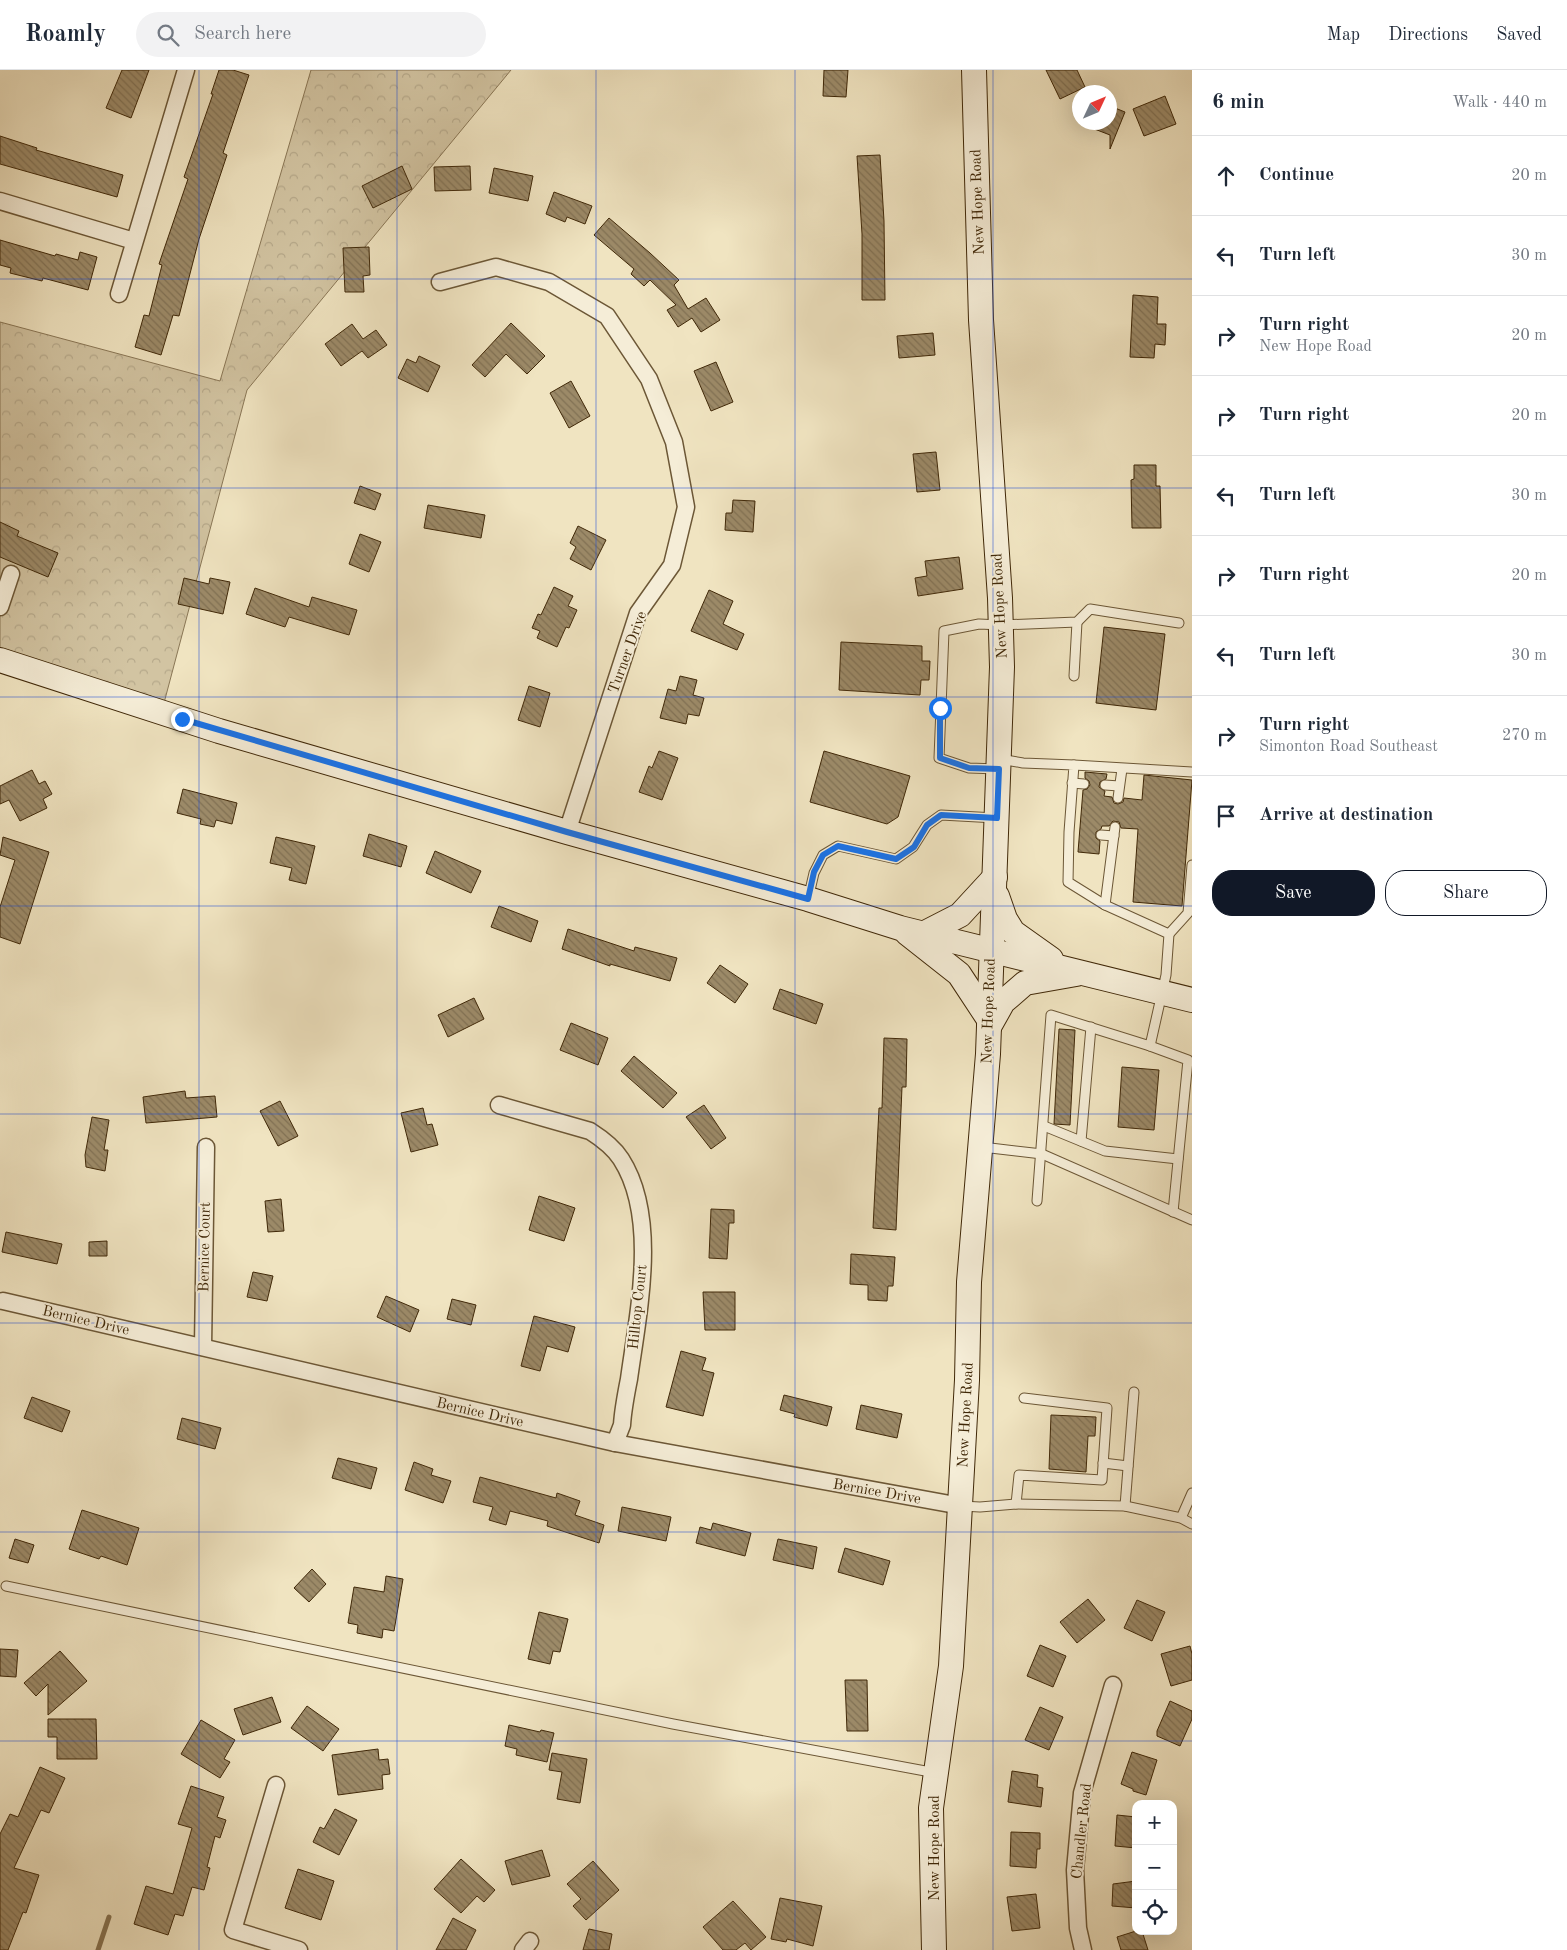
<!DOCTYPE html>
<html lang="en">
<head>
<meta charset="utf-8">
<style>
  :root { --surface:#fff; --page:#f2f2f3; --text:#1f2937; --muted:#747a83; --line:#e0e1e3; --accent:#111827 }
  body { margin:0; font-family:"Old Standard TT",serif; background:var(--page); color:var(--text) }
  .controls { position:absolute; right:15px; bottom:15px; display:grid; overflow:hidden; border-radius:10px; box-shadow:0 5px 20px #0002 }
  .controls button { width:45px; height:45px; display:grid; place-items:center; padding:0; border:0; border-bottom:1px solid var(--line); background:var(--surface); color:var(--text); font:25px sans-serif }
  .compass { position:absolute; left:1072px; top:15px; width:45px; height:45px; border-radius:50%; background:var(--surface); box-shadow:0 5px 20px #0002; rotate:46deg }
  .stop { position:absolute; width:15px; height:15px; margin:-11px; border:4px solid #1a73e8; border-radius:50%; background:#fff }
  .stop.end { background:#1a73e8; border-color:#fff; box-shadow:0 1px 5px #0008 }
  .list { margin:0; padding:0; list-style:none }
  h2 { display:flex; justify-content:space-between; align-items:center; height:65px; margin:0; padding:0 20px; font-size:21px }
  h2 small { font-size:16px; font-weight:400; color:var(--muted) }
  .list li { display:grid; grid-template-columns:32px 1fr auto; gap:15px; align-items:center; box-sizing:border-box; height:80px; padding:0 20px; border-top:1px solid var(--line) }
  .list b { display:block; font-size:19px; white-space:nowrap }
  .list p { margin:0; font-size:16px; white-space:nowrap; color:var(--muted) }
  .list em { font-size:16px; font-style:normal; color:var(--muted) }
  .actions { display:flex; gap:10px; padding:15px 20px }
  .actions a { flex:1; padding:11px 0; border:1px solid var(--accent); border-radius:20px; text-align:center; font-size:18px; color:var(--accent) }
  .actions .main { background:var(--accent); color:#fff }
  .icon { flex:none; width:28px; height:28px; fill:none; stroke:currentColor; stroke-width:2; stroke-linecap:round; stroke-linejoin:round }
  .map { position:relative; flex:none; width:1192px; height:1880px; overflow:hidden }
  header { display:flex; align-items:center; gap:30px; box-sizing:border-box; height:70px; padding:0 25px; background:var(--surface); border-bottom:1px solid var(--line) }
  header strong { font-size:24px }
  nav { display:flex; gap:28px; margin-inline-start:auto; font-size:18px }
  .search { width:350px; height:45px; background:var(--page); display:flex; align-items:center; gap:12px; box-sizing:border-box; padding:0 18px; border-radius:28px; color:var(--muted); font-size:19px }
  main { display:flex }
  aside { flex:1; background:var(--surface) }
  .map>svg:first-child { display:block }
  .forest { fill:url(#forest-crowns); stroke:#897655 }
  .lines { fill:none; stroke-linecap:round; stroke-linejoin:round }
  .stream { stroke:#867251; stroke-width:5 }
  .building { fill:url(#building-back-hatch); stroke:#402808 }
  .lane-casing { stroke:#6c5736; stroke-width:11 }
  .street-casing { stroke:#6c5736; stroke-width:19 }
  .secondary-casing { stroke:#402808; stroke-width:26 }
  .lane { stroke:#f5edd7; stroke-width:9 }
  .street { stroke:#f5edd7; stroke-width:16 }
  .secondary { stroke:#f5edd7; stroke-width:24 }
  .route { stroke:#1a73e8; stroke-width:6 }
  .grid { fill:none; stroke:#1d4ed8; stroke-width:1; stroke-opacity:0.55 }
  .labels { text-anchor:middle; stroke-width:4; stroke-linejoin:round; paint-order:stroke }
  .street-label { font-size:15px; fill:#402808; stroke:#f5edd7 }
</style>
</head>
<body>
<header>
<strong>Roamly</strong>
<div class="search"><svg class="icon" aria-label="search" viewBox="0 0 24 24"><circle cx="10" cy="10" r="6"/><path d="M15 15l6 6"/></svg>Search here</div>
<nav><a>Map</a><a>Directions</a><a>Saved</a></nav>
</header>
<main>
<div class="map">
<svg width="1192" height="1880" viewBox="0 0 1192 1880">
  <defs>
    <pattern id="forest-crowns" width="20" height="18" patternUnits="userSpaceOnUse" patternTransform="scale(1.25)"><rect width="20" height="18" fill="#d2c4a2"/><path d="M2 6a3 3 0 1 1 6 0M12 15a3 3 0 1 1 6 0" fill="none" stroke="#b5a88a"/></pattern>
    <pattern id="building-back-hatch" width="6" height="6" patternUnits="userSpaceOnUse" patternTransform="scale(1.25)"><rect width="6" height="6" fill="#9c8a68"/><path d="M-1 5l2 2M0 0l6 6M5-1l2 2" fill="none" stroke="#817154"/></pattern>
  </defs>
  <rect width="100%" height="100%" fill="#f0e4c1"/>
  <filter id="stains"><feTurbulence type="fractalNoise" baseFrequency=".004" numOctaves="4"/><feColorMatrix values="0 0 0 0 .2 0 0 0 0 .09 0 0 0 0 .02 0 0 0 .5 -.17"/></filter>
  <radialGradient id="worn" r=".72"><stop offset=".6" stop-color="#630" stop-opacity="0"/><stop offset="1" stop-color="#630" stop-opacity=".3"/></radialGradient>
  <polygon class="forest" points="311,0 511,0 247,320 164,633 0,584 0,252 220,311"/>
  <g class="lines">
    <polyline class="stream" points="98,1880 109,1847"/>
  </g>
  <g class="building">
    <polygon points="122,0 149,0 131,48 106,38"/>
    <polygon points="219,0 233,0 249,5 223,83 227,85 199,169 179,246 173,245 161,285 135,277 144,245 149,246 162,195 159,194 188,109 184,107 213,24 211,24"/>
    <polygon points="824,0 848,0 846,27 823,26"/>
    <polygon points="1046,0 1077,0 1085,17 1060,29"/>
    <polygon points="1165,26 1176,54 1144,66 1133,39"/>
    <polygon points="1110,36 1125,42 1110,79 1110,65 1079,53 1110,52"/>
    <polygon points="0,66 37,78 36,80 123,105 117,127 0,94"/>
    <polygon points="880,85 884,151 885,230 862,230 862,164 857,86"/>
    <polygon points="402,96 412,119 373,138 362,116"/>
    <polygon points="470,96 471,120 435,121 434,97"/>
    <polygon points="494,98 533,106 528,131 489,123"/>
    <polygon points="554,122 592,136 585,154 567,147 565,152 546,144"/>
    <polygon points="609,148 650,183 679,210 674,215 688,239 706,228 720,250 701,262 692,248 678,257 667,240 676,235 650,210 644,216 631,204 634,199 594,165"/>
    <polygon points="0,170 55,186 56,184 78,190 80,182 97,187 88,220 43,208 42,211 10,203 11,198 0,195"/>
    <polygon points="369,177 370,205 363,206 364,222 345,222 343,178"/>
    <polygon points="1133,225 1158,227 1157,254 1166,254 1165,275 1155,274 1154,288 1130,287"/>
    <polygon points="511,253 545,286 527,304 506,284 485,307 472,295"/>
    <polygon points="352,254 363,269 376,260 387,275 368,288 362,281 341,296 325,274"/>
    <polygon points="933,263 935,285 899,288 897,266"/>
    <polygon points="419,286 440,296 428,322 398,308 407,289 416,293"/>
    <polygon points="716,292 733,332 711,341 694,301"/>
    <polygon points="571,311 590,346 569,358 550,323"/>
    <polygon points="936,382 940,420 917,422 913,384"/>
    <polygon points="1134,395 1156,395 1156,416 1160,416 1161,458 1132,458 1131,410 1134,409"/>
    <polygon points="360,416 381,424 375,440 354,433"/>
    <polygon points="733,430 755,431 753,462 725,460 726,443 732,443"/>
    <polygon points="428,435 485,445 481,468 424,458"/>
    <polygon points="0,452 19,461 17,466 58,483 48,507 0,487"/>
    <polygon points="578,456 606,470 591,500 570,489 576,477 570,473"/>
    <polygon points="360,464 381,472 369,502 349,494"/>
    <polygon points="959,487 963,519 918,526 915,508 927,506 925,491"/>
    <polygon points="184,508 209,514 210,508 230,512 223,544 178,534"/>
    <polygon points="554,517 573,526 568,536 577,540 569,558 566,557 557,577 537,568 540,561 532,558 538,544 541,545"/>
    <polygon points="255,518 309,537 312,527 357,540 349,565 289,547 285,557 246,544"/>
    <polygon points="709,520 733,531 723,554 744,564 737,580 691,561"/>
    <polygon points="1104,557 1165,564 1156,640 1096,633"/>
    <polygon points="841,572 922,576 922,591 930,591 929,610 921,610 920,625 839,620"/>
    <polygon points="680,606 697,610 693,625 704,628 699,646 688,644 686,654 660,648 668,619 676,621"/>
    <polygon points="529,616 550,623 540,657 518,650"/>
    <polygon points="659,681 678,688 662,730 639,722 649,696 652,698"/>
    <polygon points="824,681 910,706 898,747 887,754 810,732"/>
    <polygon points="32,700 39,714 45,711 52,724 43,729 47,738 20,751 9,730 0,734 0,716"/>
    <polygon points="1085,702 1107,704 1106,709 1100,712 1099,717 1105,721 1104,726 1112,727 1114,733 1118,734 1123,732 1124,728 1142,730 1144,705 1192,710 1182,836 1133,832 1138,759 1121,758 1119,752 1113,751 1109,756 1102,756 1101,759 1096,762 1096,768 1100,771 1099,784 1078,782 1083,720 1087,719 1090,715 1089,711 1085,708"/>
    <polygon points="183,719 237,733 232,754 216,750 214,757 200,754 201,749 177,743"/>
    <polygon points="369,764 407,776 401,797 363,786"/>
    <polygon points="3,767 49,782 20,874 0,867 0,837 15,790 0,785"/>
    <polygon points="276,767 315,776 306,814 289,810 292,798 270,793"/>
    <polygon points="435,781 481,801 471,823 426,803"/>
    <polygon points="499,836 538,851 531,872 491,857"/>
    <polygon points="568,859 634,881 635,877 677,888 670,911 610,894 610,896 562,879"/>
    <polygon points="720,895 748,914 735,933 707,913"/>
    <polygon points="780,919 823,934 816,954 773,939"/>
    <polygon points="474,928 484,949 448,967 438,945"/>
    <polygon points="571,953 608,968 598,995 560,980"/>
    <polygon points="1059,959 1075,960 1070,1055 1054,1054"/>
    <polygon points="884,968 907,969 906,1017 902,1017 896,1160 873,1158 879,1038 882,1038"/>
    <polygon points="634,986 677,1023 663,1038 621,1001"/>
    <polygon points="1122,997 1159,1000 1154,1060 1118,1057"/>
    <polygon points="185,1021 186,1028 215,1026 217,1047 146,1053 143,1027"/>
    <polygon points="280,1031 298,1066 278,1076 260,1041"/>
    <polygon points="704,1035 726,1068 711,1079 686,1047"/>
    <polygon points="423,1038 427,1055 432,1054 438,1075 411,1082 401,1043"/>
    <polygon points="92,1047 109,1050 104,1080 108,1080 105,1101 86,1097 85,1085"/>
    <polygon points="539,1126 575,1138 564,1171 529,1160"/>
    <polygon points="281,1129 284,1161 268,1162 265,1131"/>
    <polygon points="711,1139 734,1140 734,1153 729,1153 727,1189 709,1188"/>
    <polygon points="6,1162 62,1174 57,1194 2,1182"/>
    <polygon points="107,1171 107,1186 89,1186 89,1172"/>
    <polygon points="851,1184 895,1187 893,1216 888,1216 887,1231 868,1230 868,1215 850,1214"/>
    <polygon points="253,1202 273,1206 267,1231 247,1227"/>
    <polygon points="703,1222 735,1222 735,1260 705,1260"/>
    <polygon points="386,1226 419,1240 410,1262 377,1247"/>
    <polygon points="452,1229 476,1235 471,1255 447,1249"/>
    <polygon points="534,1246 575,1257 568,1282 547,1276 540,1301 521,1296"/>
    <polygon points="681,1281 706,1288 702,1300 714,1303 703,1346 666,1337"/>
    <polygon points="784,1325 832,1337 827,1356 794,1347 795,1344 780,1340"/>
    <polygon points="32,1327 70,1341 62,1362 24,1348"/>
    <polygon points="861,1335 902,1344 897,1368 856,1359"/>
    <polygon points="1051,1345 1096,1347 1095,1366 1088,1366 1086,1402 1049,1399"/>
    <polygon points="182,1348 221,1358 215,1379 177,1369"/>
    <polygon points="338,1388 377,1398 371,1419 332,1408"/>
    <polygon points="414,1392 433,1399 431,1405 451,1411 443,1433 405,1420"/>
    <polygon points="480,1407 556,1428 557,1423 580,1431 575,1445 604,1455 599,1473 547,1456 548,1451 510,1441 506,1455 489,1450 493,1437 473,1432"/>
    <polygon points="622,1437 671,1447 666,1471 618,1461"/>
    <polygon points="82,1440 139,1458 127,1495 101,1486 99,1489 69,1479"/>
    <polygon points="713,1453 751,1463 745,1486 696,1473 700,1457 711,1460"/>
    <polygon points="15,1469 34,1475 28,1493 9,1488"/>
    <polygon points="778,1469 817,1477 813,1499 773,1490"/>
    <polygon points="845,1478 890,1491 883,1515 838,1502"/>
    <polygon points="312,1499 326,1514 309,1532 294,1518"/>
    <polygon points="386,1506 403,1509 394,1561 383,1559 382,1568 357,1563 358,1555 348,1553 354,1517 384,1522"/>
    <polygon points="1088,1529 1105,1550 1077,1573 1060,1552"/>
    <polygon points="1137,1530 1165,1542 1152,1571 1124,1558"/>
    <polygon points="539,1542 568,1549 560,1582 553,1581 550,1594 528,1589"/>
    <polygon points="1040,1575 1066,1586 1053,1617 1027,1606"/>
    <polygon points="1190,1576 1192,1584 1192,1610 1171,1616 1161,1584"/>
    <polygon points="0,1579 18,1580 16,1607 0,1606"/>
    <polygon points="60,1581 87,1611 48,1645 48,1614 36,1626 24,1613"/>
    <polygon points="845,1610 867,1610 868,1661 847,1661"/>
    <polygon points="272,1627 281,1652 243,1665 234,1639"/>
    <polygon points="1170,1631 1192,1641 1192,1649 1180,1676 1157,1666 1157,1661"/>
    <polygon points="307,1636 339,1659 323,1681 291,1658"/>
    <polygon points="1040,1637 1063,1647 1049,1680 1025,1670"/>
    <polygon points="48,1649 96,1649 97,1689 57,1689 57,1667 48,1667"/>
    <polygon points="201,1650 235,1670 224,1689 230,1692 220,1708 181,1684"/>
    <polygon points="509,1655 540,1662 541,1660 554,1663 547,1692 516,1685 517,1679 505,1676"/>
    <polygon points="378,1679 379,1690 388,1689 390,1704 382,1705 383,1719 338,1725 332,1685"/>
    <polygon points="1132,1682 1157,1690 1146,1725 1133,1721 1133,1719 1121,1714"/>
    <polygon points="552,1683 587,1689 580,1733 557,1729 562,1702 549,1700"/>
    <polygon points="40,1697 65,1708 49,1743 41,1740 14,1798 39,1805 26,1843 23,1842 8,1880 0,1880 0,1764 10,1744 18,1747"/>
    <polygon points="1012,1701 1038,1705 1037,1717 1043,1718 1041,1737 1008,1732"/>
    <polygon points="191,1716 224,1727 217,1747 226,1750 220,1768 215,1766 207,1797 210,1798 204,1820 192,1817 183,1846 175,1844 168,1865 134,1854 146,1816 173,1824 192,1758 178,1754"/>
    <polygon points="335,1739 357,1750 339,1785 313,1772 320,1757 324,1759"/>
    <polygon points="1117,1745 1136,1747 1136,1778 1115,1776"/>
    <polygon points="1011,1762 1040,1763 1040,1779 1037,1779 1036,1798 1010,1796"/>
    <polygon points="542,1780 550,1806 512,1815 505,1791"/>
    <polygon points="461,1789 495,1820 484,1832 477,1826 461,1843 434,1819"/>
    <polygon points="593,1791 619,1820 586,1850 573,1836 581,1829 567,1814"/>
    <polygon points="298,1799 334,1811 321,1850 285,1838"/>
    <polygon points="1136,1811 1136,1838 1112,1836 1113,1814"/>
    <polygon points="1036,1824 1040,1858 1012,1861 1007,1827"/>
    <polygon points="780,1828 822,1836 813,1876 787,1869 786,1872 771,1869"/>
    <polygon points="733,1831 766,1867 751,1880 745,1873 736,1880 723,1880 703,1857"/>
    <polygon points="453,1848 476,1860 466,1880 436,1880"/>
    <polygon points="589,1859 612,1864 609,1880 583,1880"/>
    <polygon points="1136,1861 1142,1861 1148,1880 1121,1880 1117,1867"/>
  </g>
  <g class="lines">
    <defs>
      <g id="lane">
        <polyline points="1074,606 1077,552"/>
        <polyline points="1000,689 1023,693 1074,695 1069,762 1068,812 1105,835 1169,864 1166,905 1150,976 1051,945 1037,1131"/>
        <polyline points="1074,695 1192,702"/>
        <polyline points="998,699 969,698 939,688 944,561 979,554 1001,555 1077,552 1090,539 1179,553"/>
        <polyline points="1072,713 1084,714"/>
        <polyline points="1105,715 1119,716"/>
        <polyline points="1118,728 1122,699"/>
        <polyline points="1101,765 1114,766"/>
        <polyline points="808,829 814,803 823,785 838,776 896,789 913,777 927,755 941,745 996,748"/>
        <polyline points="1105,835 1115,757"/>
        <polyline points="1169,864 1188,843 1192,795"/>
        <polyline points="1150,976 1188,990 1173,1142"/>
        <polyline points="1044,1056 1105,1081 1178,1089"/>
        <polyline points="1081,1071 1091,957"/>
        <polyline points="982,1077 1042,1084 1192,1150"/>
        <polyline points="1103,1393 1128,1396"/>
        <polyline points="1016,1434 1019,1405 1102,1410 1107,1338 1024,1328"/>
        <polyline points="961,1436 980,1437 1016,1434 1125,1436 1181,1448 1192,1454"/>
        <polyline points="1125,1436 1134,1322"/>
        <polyline points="1181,1448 1192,1423"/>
        <polyline points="6,1516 673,1654 936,1703"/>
      </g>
      <g id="street">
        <polyline points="0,131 134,171"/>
        <polyline points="440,212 496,197 549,212 607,246 649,309 674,372 686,437 672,495 638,543 567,762"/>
        <polyline points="119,224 186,0"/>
        <polyline points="0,537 11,504"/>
        <path d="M 499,1035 L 590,1061 C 601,1068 614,1078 621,1089 C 659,1148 638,1243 629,1309 C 626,1324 623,1339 622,1355 L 615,1373"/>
        <polyline points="3,1231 615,1373 961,1436"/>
        <polyline points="203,1277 206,1077"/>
        <polyline points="276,1715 233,1860 299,1880"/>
        <polyline points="523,1880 530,1871"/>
        <polyline points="1083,1880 1078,1858 1075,1800 1082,1723 1113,1615"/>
      </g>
      <g id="secondary">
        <polyline points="0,590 219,661 567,762 808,829 900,858 1192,930"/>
        <polyline points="997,826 1005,849 1013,862 1051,889"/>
        <polyline points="907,863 959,904 988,948"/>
        <polyline points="923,864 960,845 995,807"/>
        <polyline points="989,957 1003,932 1025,913 1076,904"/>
        <polyline points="934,1880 931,1738 951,1596 967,1310 969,1212 988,984 1002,597 1000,528 981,250 974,0"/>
      </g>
    </defs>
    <use href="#lane" class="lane-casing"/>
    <use href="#street" class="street-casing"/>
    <use href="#secondary" class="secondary-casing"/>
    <use href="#lane" class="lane"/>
    <use href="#street" class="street"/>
    <use href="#secondary" class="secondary"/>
  </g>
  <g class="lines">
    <polyline class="route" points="182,649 567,762 808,829 814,802 823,785 838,776 896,789 914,777 927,755 941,745 997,748 999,699 969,698 940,688 940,638"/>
  </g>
  <path class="grid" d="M 199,0 L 199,1880M 397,0 L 397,1880M 596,0 L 596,1880M 795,0 L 795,1880M 993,0 L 993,1880M 0,209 L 1192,209M 0,418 L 1192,418M 0,627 L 1192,627M 0,836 L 1192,836M 0,1044 L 1192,1044M 0,1253 L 1192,1253M 0,1462 L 1192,1462M 0,1671 L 1192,1671"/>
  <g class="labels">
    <g class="street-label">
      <text transform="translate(977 132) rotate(-92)" y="5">New Hope Road</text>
      <text transform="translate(999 536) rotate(-93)" y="5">New Hope Road</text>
      <text transform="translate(627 582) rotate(-70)" y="5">Turner Drive</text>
      <text transform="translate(988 941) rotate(-88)" y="5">New Hope Road</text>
      <text transform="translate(204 1177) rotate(-89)" y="5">Bernice Court</text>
      <text transform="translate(637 1237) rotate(-84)" y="5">Hilltop Court</text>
      <text transform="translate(86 1250) rotate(13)" y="5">Bernice Drive</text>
      <text transform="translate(480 1342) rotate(13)" y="5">Bernice Drive</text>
      <text transform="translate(965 1345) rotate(-87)" y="5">New Hope Road</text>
      <text transform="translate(877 1421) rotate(10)" y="5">Bernice Drive</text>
      <text transform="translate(1081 1761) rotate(-84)" y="5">Chandler Road</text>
      <text transform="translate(934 1778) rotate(-90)" y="5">New Hope Road</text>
    </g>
  </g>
  <rect width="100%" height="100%" filter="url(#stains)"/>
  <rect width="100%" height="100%" fill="url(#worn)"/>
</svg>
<div class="controls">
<button>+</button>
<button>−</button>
<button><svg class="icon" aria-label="locate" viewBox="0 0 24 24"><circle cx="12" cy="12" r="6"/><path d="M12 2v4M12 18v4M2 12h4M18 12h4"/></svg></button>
</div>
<svg class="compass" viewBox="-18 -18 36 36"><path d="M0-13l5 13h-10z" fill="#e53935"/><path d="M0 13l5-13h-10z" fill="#747a83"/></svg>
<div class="stop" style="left:940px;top:638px"></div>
<div class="stop end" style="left:182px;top:649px"></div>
</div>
<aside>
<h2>6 min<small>Walk · 440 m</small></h2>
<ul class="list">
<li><svg class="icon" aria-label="ahead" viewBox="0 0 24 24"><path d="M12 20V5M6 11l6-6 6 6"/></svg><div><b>Continue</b></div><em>20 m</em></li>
<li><svg class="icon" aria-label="left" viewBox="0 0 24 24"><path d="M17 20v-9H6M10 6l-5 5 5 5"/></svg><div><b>Turn left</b></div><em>30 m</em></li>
<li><svg class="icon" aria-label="right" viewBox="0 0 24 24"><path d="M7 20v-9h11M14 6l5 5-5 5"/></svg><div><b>Turn right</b><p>New Hope Road</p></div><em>20 m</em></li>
<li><svg class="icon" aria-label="right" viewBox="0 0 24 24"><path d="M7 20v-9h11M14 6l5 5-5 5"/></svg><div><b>Turn right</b></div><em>20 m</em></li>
<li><svg class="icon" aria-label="left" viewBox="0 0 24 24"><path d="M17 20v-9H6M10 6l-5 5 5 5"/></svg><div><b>Turn left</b></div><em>30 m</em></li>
<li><svg class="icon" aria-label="right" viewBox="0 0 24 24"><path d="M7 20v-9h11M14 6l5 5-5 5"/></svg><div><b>Turn right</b></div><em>20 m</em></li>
<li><svg class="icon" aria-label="left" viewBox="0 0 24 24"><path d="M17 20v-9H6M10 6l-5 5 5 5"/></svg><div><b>Turn left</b></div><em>30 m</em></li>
<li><svg class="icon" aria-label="right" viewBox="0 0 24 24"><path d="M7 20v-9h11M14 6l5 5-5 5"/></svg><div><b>Turn right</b><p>Simonton Road Southeast</p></div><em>270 m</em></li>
<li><svg class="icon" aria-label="arrive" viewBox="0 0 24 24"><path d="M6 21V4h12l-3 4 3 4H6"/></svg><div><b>Arrive at destination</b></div></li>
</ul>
<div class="actions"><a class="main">Save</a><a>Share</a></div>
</aside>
</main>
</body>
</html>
